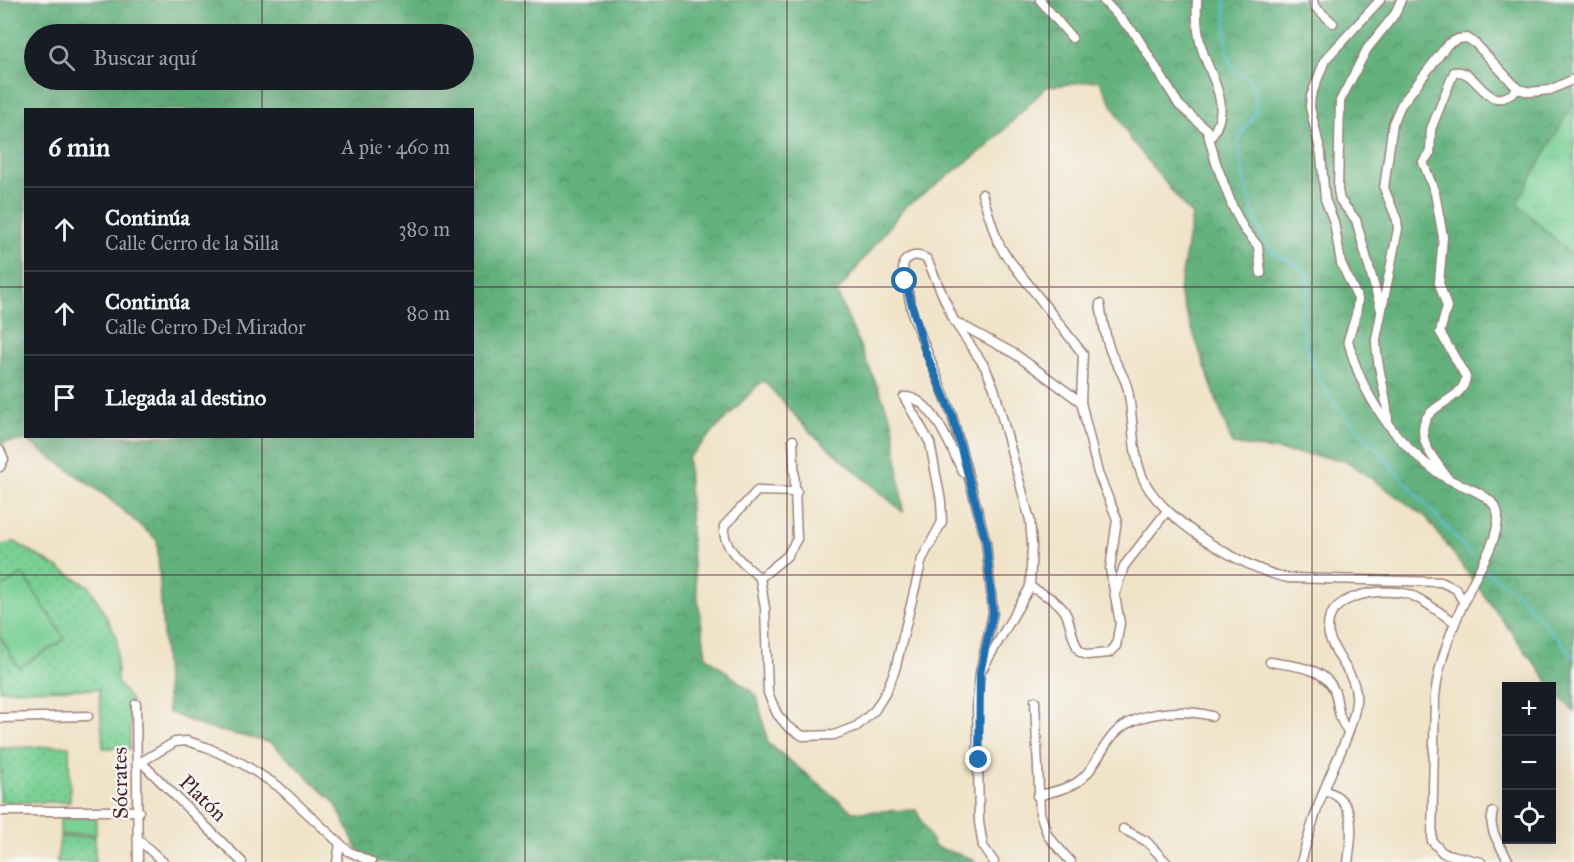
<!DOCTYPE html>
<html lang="es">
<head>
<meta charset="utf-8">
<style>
  :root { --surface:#171b24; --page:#242831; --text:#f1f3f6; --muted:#9ea1a6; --line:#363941 }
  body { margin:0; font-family:"IM FELL Great Primer",serif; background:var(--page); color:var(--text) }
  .controls { position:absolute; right:18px; bottom:18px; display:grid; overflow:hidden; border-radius:0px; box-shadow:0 6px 24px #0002 }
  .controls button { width:54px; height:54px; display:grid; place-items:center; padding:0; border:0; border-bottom:2px solid var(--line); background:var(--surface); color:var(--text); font:30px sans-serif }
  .stop { position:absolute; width:18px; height:18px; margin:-14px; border:4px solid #1f6fb2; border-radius:50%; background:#fff }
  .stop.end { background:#1f6fb2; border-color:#fff; box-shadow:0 2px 6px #0008 }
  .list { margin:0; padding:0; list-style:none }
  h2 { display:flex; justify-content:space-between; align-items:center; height:78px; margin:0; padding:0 24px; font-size:26px }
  h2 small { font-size:20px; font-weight:400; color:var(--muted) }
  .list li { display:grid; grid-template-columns:39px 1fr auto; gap:18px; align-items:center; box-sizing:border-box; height:84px; padding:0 24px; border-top:2px solid var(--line) }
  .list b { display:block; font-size:22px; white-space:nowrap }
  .list p { margin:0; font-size:20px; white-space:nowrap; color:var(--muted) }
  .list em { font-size:20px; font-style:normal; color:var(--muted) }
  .icon { flex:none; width:33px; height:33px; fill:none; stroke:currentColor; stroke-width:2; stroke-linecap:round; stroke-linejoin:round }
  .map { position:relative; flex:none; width:1574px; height:862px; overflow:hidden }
  .search { position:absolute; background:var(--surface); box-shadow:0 6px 24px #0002; left:24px; top:24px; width:450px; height:66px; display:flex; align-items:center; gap:15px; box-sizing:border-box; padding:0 21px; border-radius:33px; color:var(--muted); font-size:22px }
  .panel { position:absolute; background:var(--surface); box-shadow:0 6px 24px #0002; left:24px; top:108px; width:450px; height:330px; border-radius:0px }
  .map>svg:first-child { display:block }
  .grass { fill:url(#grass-dots); stroke:#627860; stroke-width:1.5 }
  .forest { fill:url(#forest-crowns); stroke:#566854; stroke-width:1.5; fill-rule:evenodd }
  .park { fill:url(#park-tufts); stroke:#627860; stroke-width:1.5 }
  .garden { fill:#7ad095; stroke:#627860; stroke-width:1.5 }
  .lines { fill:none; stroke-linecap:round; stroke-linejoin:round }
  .stream { stroke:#5dc1db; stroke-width:2 }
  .street-casing { stroke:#9d817a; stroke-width:11 }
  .street { stroke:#fff; stroke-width:8 }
  .route { stroke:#1f6fb2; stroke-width:8 }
  .grid { fill:none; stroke:#4a1f2b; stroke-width:1.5; stroke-opacity:0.55 }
  .labels { text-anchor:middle; stroke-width:5; stroke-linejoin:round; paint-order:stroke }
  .street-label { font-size:21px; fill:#4a1f2b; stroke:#f6f6f2 }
</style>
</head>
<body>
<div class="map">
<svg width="1574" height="862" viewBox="0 0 1574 862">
  <defs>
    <pattern id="grass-dots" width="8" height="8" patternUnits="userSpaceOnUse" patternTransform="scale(1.5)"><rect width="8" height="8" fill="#7ad095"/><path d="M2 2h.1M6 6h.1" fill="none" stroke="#6bb281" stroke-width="1.8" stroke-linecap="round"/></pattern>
    <pattern id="forest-crowns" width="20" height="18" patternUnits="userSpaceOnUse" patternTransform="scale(1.5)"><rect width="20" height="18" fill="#63b27e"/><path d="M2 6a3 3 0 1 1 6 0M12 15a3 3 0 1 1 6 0" fill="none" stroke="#549067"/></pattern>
    <pattern id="park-tufts" width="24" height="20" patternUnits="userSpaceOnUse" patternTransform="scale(1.5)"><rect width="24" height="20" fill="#7ad095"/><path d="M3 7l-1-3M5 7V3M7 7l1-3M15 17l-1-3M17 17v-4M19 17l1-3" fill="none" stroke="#6bb281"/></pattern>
  </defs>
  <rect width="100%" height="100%" fill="#f6f6f2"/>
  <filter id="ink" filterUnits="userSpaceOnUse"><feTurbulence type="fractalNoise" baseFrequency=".0167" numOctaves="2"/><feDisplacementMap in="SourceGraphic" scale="12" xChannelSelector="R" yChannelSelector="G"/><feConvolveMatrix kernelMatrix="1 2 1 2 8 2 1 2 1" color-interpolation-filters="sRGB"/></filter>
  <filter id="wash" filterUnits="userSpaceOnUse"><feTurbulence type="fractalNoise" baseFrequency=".008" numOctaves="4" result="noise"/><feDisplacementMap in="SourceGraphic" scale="24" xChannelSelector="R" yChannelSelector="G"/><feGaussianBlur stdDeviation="1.35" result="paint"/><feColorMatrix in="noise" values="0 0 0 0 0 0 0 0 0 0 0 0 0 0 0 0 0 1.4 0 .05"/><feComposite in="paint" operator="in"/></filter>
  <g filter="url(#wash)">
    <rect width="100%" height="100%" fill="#f0e3c8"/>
    <g class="grass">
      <polygon points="15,542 90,587 117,637 117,682 131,701 130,749 103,748 99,689 0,690 0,545"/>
      <polygon points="69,746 70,802 0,802 0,748"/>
      <polygon points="95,836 95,862 57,862 60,837"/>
    </g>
    <path class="forest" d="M 0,0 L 1574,0 L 1574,712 L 1555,691 L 1426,517 L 1345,460 L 1232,444 L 1179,292 L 1192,216 L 1131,140 L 1099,80 L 1046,87 L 987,147 L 904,208 L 837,293 L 893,423 L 903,512 L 810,432 L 763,380 L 688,458 L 692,557 L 706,656 L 757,696 L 768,743 L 853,812 L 916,810 L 935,847 L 971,858 L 975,862 L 364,862 L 335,803 L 272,743 L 204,727 L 168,712 L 157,540 L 106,496 L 26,440 L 0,443 ZM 34,34 L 464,34 L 464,80 L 34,80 ZM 26,110 L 472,110 L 472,436 L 26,436 Z"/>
    <polygon class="park" points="1574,102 1574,257 1517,203"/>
    <g class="garden">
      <polygon points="23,574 65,639 19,668 0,636 0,588"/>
      <polygon points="96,817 96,834 60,835 60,818"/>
    </g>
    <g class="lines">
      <g class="stream">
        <path d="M 1225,0 L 1227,54 L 1234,72 L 1249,78 C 1256,92 1260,109 1250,122 C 1246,127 1242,131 1240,137 C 1236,160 1256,234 1272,251 C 1283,263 1295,256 1309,277 C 1311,291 1304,300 1302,314 C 1299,340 1321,386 1337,406 L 1472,556"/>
        <polyline points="1484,570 1516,592 1574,657"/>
      </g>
    </g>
  </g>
  <g filter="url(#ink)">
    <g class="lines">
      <defs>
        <g id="street">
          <polyline points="1040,0 1072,38"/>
          <polyline points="1103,0 1136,35 1179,105 1207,130 1216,163 1233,208 1244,229 1258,246 1261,273"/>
          <path d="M 1197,0 C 1196,14 1197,28 1200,42 C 1208,76 1235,103 1211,137"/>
          <polyline points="1313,0 1315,7 1333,23"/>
          <path d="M 1380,0 L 1325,60 L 1311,96 L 1310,107 L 1321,154 L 1325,199 L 1334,222 L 1341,263 L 1358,299 L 1356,315 L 1348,340 C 1361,395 1395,443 1441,475 C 1457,486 1497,493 1498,516 C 1498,539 1482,564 1472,584 C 1456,619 1439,657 1435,696 L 1432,841 L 1443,853 L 1481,862"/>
          <polyline points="982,194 997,240 1004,253 1083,354 1081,402"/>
          <path d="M 1100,304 C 1103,320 1105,338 1111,353 C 1117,366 1125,376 1128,390 C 1134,419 1131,448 1142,476 C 1158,518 1245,570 1288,578 L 1441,582 L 1456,589 L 1464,603"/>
          <polyline points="1381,310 1356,220 1340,200 1338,190 1340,101 1367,49 1395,14 1401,0"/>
          <path d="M 954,321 L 1015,354 L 1081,402 L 1098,473 L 1117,519 L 1110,569 L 1120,623 L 1116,646 L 1109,653 L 1087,655 L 1080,652 C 1072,640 1072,629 1067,616 C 1061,601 1043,594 1030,587"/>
          <path d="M 1388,424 C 1388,395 1376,369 1376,339 L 1398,229 L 1397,220 L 1384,188 L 1393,123 L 1401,105 L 1448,44 L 1458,39 L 1467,38 L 1476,44 L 1518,89 L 1530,92 L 1550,90 L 1574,79"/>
          <path d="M 793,440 L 797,539 L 787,556 L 760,578 L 765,608 L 768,693 L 777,714 L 788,727 L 803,736 L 834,735 L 857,726 L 875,710 L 886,692 L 895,670 L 922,559 L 942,522 L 941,501 L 930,443 L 904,397 C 933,396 951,450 963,472"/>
          <polyline points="0,450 4,459 0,467"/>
          <path d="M 1448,479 C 1440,466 1427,453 1424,438 C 1416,402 1463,405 1466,377 L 1440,332 L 1447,307 L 1439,283 L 1443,237 L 1435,193 L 1423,162 L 1430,153 L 1431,129 L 1454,72 C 1479,67 1485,119 1518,89"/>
          <path d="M 760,578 C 744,564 722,549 724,526 L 757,491 L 797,492"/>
          <polyline points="1115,594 1124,566 1167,511"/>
          <path d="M 1270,662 C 1294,666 1329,667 1336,696 C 1339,710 1338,719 1348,731"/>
          <path d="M 980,673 L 1030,587 L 1032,545 L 1030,520 L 994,388 L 985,367 L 954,321 L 927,259 C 918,254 911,254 904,262 L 903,269 L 913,316 L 952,415 L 986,542 L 993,613 L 980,673 L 977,702 L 979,822 L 983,846 L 994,862"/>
          <polyline points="1035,701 1040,813 1048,836 1071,862"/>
          <polyline points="136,704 138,862"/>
          <polyline points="0,718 88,716"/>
          <polyline points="141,762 175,742 187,741 206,747 243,764 278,786 348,851 371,862"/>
          <polyline points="138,763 141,762 242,862"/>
          <path d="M 1324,790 C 1358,800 1352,833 1348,862"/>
          <path d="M 1037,796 C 1050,792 1065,790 1076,783 C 1092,773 1099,753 1110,739 C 1130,711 1181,708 1212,716"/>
          <polyline points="0,811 139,811"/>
          <path d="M 1493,812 C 1487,830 1501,846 1509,862"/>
          <polyline points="1123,829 1146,841 1166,862"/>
          <polyline points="138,839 163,862"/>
          <polyline points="337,862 340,844"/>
          <path d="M 1301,862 C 1308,837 1315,812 1325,788 C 1335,761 1353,731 1356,702 C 1359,676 1335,659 1329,635 C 1320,595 1380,587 1408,594 C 1424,599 1440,614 1455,622"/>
        </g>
      </defs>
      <use href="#street" class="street-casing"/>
      <use href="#street" class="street"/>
    </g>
  </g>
  <g class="lines" filter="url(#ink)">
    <polyline class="route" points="905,281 925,351 952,415 986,542 993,613 980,673 979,760"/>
  </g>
  <path class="grid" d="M 262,0 L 262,34M 525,0 L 525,862M 787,0 L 787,862M 1049,0 L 1049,862M 1312,0 L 1312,862M 262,80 L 262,110M 0,287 L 26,287M 472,287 L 1574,287M 262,436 L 262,862M 0,575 L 1574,575"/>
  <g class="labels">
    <g class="street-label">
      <text transform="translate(120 783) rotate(-91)" y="7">Sócrates</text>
      <text transform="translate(203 798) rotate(44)" y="7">Platón</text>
    </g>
  </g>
</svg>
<div class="controls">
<button>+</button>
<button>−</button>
<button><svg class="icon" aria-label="locate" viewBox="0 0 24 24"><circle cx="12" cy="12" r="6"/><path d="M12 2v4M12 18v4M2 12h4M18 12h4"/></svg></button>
</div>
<div class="stop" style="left:905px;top:281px"></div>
<div class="stop end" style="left:979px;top:760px"></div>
<div class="search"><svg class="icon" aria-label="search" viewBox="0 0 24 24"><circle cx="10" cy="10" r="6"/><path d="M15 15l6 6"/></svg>Buscar aquí</div>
<section class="panel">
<h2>6 min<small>A pie · 460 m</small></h2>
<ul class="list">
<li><svg class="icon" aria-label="ahead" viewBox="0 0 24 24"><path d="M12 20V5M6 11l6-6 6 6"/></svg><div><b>Continúa</b><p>Calle Cerro de la Silla</p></div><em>380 m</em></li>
<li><svg class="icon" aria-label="ahead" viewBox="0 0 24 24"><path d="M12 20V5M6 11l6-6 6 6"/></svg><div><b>Continúa</b><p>Calle Cerro Del Mirador</p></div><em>80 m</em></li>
<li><svg class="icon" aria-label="arrive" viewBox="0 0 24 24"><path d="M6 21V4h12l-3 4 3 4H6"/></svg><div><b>Llegada al destino</b></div></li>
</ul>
</section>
</div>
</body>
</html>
